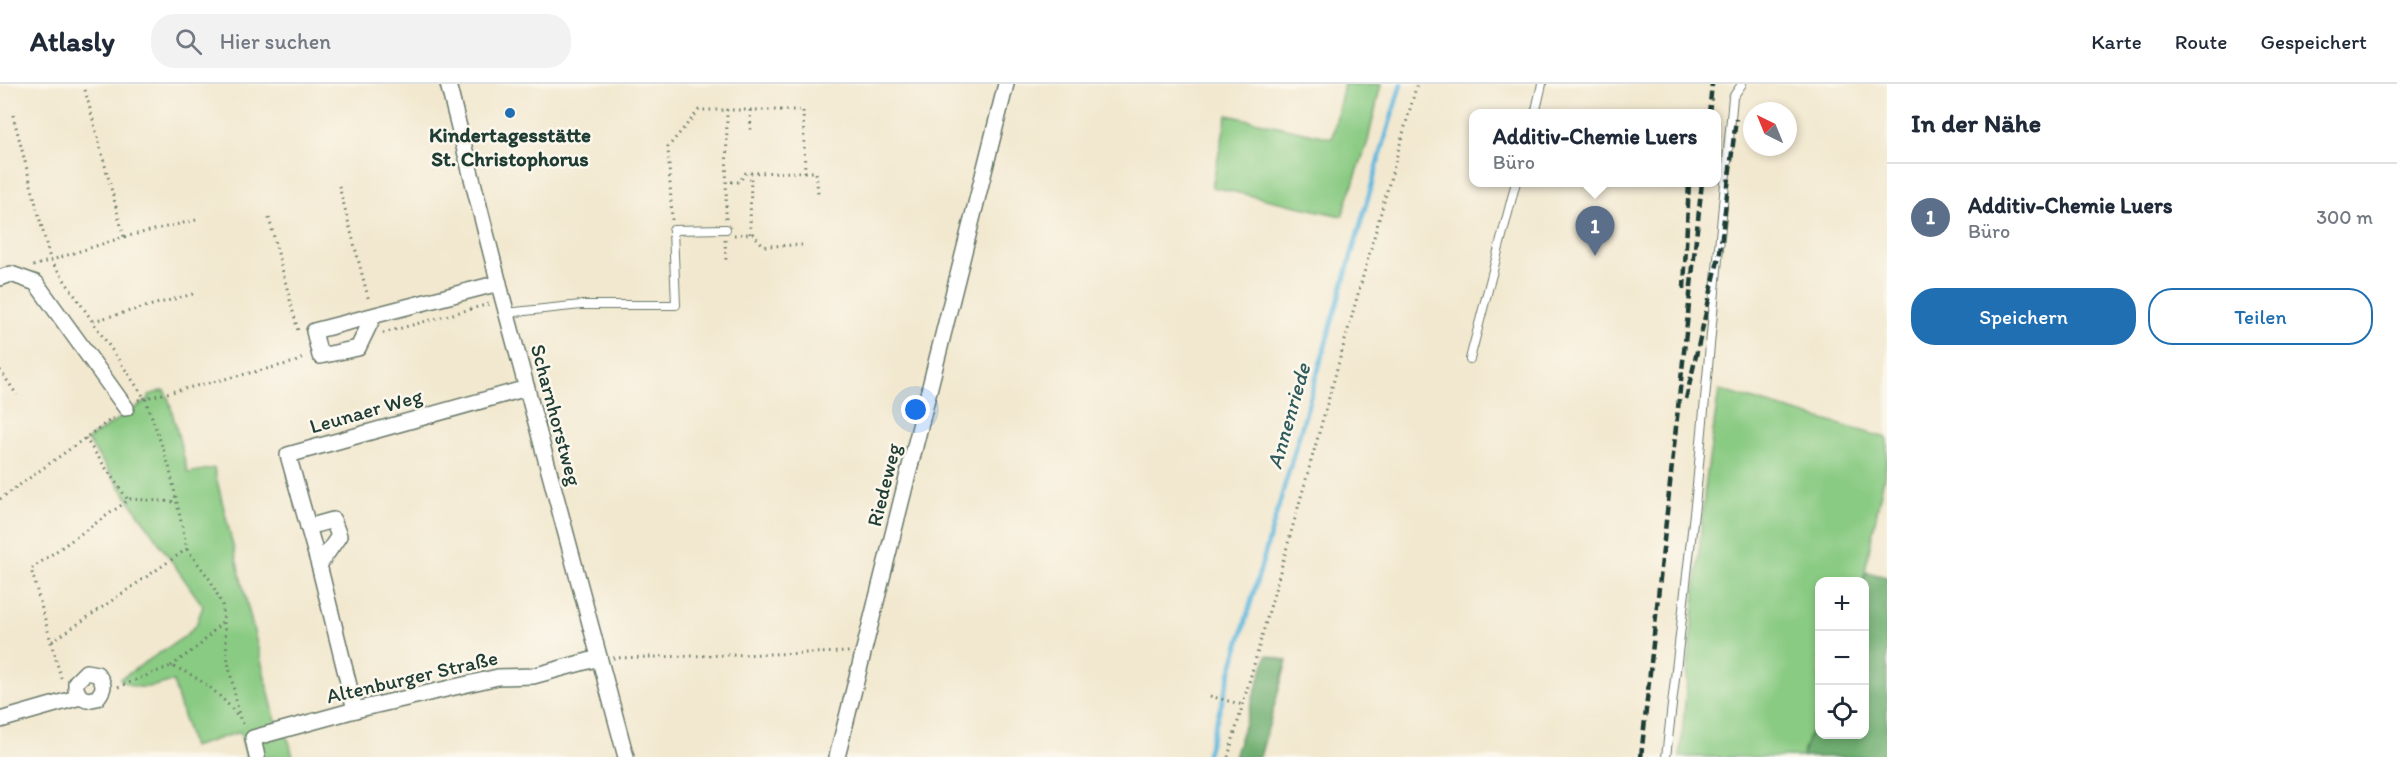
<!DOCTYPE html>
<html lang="de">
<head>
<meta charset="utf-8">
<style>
  :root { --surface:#fff; --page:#f2f2f3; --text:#1f2937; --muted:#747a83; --line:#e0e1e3; --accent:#1f6fb2 }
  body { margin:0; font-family:Itim,sans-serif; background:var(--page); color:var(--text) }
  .controls { position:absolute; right:18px; bottom:18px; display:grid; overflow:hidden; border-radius:12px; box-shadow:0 3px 9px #0003 }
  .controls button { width:54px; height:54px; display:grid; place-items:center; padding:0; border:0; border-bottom:2px solid var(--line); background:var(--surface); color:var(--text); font:30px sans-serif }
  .compass { position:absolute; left:1743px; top:18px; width:54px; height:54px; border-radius:50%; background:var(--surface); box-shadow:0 3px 9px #0003; rotate:317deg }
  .you { position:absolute; left:916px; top:326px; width:21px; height:21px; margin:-15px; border:4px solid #fff; border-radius:50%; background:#1a73e8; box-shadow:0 0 0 9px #1a73e833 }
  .badge { display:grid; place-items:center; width:39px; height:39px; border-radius:50%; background:var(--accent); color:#fff; font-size:20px; font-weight:700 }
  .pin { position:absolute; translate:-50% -50px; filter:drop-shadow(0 2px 3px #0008) }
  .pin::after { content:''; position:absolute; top:32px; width:21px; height:18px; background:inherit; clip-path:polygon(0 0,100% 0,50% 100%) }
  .popup { position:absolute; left:1469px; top:25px; width:252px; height:78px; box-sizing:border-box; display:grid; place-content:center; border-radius:12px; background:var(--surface); filter:drop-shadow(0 2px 4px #0005); font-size:20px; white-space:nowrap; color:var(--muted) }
  .popup b { font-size:22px; color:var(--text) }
  .popup::after { content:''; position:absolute; left:50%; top:100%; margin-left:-12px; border:12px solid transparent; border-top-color:var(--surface) }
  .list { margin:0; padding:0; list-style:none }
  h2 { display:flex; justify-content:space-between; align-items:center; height:78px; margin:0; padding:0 24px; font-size:26px }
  h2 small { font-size:20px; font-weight:400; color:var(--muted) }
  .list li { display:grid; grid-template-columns:39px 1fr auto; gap:18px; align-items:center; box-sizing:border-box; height:108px; padding:0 24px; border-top:2px solid var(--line) }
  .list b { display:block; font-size:22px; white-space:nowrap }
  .list p { margin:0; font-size:20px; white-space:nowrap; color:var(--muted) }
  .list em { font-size:20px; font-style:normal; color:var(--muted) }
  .actions { display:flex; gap:12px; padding:18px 24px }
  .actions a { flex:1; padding:14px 0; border:2px solid var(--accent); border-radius:24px; text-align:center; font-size:21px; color:var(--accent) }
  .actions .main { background:var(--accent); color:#fff }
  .icon { flex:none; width:33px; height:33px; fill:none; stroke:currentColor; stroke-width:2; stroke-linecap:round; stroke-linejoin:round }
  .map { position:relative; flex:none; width:1887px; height:673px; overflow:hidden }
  header { display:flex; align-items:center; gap:36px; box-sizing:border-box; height:84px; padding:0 30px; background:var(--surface); border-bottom:2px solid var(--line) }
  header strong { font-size:28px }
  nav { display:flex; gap:33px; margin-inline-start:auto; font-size:21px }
  .search { width:420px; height:54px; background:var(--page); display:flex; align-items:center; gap:15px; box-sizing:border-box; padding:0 21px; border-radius:24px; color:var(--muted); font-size:22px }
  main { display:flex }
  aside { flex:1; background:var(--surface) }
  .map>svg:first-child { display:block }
  .green { fill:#8acb83; stroke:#54845c; stroke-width:1.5 }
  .forest { fill:#6faf71; stroke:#477652; stroke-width:1.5 }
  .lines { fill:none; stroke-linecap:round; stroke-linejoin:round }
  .stream { stroke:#61b8de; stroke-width:4.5 }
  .lane-casing { stroke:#69796a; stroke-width:10 }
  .street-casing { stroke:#69796a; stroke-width:18 }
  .path { stroke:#69796a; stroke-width:3; stroke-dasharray:1.5 4.5; stroke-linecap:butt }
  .lane { stroke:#fff; stroke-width:8 }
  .street { stroke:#fff; stroke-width:15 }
  .rail { stroke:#1f3d34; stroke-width:4.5; stroke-dasharray:9 4.5; stroke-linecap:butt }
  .poi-dot { fill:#1f6fb2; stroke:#fbf7ec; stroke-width:2 }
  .labels { text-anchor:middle; stroke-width:5; stroke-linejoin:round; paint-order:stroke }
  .poi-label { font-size:21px; font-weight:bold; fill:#1f3d34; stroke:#fbf7ec }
  .street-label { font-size:21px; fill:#1f3d34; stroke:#fbf7ec }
  .water-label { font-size:22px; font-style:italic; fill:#305c5e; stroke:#fbf7ec }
</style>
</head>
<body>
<header>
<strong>Atlasly</strong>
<div class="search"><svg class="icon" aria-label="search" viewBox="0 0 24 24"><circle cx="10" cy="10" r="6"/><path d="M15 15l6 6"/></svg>Hier suchen</div>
<nav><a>Karte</a><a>Route</a><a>Gespeichert</a></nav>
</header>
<main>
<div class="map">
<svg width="1887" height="673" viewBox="0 0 1887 673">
  <rect width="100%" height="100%" fill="#fbf7ec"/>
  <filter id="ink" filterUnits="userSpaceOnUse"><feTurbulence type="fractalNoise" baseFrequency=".0167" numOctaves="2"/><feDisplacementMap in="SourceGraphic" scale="12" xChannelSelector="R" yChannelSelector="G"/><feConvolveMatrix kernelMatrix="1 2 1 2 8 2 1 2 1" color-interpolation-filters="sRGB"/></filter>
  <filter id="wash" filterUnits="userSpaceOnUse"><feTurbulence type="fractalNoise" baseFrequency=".008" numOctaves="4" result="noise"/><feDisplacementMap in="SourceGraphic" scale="24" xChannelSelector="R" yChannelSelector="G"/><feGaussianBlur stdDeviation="1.35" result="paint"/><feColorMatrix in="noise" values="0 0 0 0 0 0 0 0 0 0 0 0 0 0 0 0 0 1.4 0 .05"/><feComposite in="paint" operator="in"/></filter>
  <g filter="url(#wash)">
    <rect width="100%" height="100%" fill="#f2e8cf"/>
    <g class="green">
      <polygon points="1344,0 1381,0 1368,57 1342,132 1212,103 1227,31 1332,54"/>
      <path d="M 164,306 L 169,316 L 188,389 L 214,384 L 275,634 L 289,657 L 293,673 L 247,673 L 240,648 L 192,663 L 173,597 C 154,602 137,609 120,595 L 184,553 L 196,541 L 203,522 L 87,356 L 149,315 L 149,311 Z"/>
      <polygon points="1719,306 1887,354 1887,378 1863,497 1820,498 1819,622 1802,673 1680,673 1705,403"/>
    </g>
    <g class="forest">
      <polygon points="1867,488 1887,493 1887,673 1802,673 1819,622 1820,650 1864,650 1863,497"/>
      <polygon points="1267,571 1287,577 1260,673 1234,673"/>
    </g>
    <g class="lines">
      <polyline class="stream" points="1206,673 1401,0"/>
    </g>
  </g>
  <g filter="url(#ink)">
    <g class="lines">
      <defs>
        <g id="lane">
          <polyline points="1535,30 1542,0"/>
          <polyline points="506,229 581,221 676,221 673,146 726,145"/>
          <polyline points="1470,275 1516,98"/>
          <polyline points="1666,673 1696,412 1733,13 1742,0"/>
        </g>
        <g id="street">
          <polyline points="448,0 502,212 626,673"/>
          <polyline points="0,194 11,190 36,199 126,324"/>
          <polyline points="373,233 358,264 320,272 314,247 499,199"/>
          <polyline points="308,443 333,436 339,452 319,481"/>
          <polyline points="355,626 319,481 288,371 527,304"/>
          <path d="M 0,636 L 80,613 L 87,616 L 97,614 C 105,604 105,600 97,590 L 86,588 L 76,598 L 76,605 L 80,613"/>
          <polyline points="257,673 253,654 355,626 498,593 533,592 599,574"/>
          <polyline points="837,673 1006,0"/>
        </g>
      </defs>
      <use href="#lane" class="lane-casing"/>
      <use href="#street" class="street-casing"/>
      <g class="path">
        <polyline points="85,6 124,153"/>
        <polyline points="750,26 751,49"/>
        <polyline points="13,31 50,175 146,316 169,382 187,465 50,559"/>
        <polyline points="805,88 816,88 818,109"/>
        <polyline points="339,102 369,217"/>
        <polyline points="269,134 298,247"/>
        <polyline points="726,135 727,26 803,26 805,88 746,89 739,98 727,98"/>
        <polyline points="672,136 668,63 699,26 727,26"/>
        <polyline points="750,150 751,89"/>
        <polyline points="734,151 753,150 764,162 802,161"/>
        <polyline points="725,156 726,178"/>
        <polyline points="33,182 124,153 196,136"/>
        <polyline points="93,237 193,210"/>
        <polyline points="383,249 489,220"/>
        <polyline points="0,286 17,311"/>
        <polyline points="138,316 295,278 306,272"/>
        <polyline points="85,354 128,416"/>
        <polyline points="0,415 116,332"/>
        <polyline points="187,465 211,497 222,521 228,578 240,635 245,642"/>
        <polyline points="613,574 849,568"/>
        <polyline points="171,582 200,561 223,537"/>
        <polyline points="61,594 31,485 130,415 176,418"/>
        <path d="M 118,603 L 171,582 C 200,592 220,610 239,633"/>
        <polyline points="1210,612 1243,621"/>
        <polyline points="1228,673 1417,0"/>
      </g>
      <use href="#lane" class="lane"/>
      <use href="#street" class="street"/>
      <g class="rail">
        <polyline points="1709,30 1712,0"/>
        <polyline points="1684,205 1689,98"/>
        <polyline points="1686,315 1720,168 1736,35"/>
        <polyline points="1641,673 1702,98"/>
      </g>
    </g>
  </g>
  <circle class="poi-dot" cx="510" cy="29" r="6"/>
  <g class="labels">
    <g class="poi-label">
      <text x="510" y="58">Kindertagesstätte<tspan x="510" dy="24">St. Christophorus</tspan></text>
    </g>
    <g class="street-label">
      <text transform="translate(366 327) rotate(-16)" y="7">Leunaer Weg</text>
      <text transform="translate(556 331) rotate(75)" y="7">Scharnhorstweg</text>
      <text transform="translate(884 401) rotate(-76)" y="7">Riedeweg</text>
      <text transform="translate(412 593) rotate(-13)" y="7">Altenburger Straße</text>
    </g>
    <g class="water-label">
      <text transform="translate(1288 332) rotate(-74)" y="8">Annenriede</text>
    </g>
  </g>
</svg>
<div class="controls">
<button>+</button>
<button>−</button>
<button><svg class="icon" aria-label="locate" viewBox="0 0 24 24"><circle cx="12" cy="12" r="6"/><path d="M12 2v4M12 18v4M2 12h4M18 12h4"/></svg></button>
</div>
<svg class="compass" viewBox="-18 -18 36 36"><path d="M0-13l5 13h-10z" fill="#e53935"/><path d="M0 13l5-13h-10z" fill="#747a83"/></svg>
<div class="you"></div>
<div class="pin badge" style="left:1595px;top:172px;background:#5c6f8a">1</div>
<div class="popup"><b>Additiv-Chemie Luers</b>Büro</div>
</div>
<aside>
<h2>In der Nähe<small></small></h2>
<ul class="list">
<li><span class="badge" style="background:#5c6f8a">1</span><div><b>Additiv-Chemie Luers</b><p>Büro</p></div><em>300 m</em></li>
</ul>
<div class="actions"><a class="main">Speichern</a><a>Teilen</a></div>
</aside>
</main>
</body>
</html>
